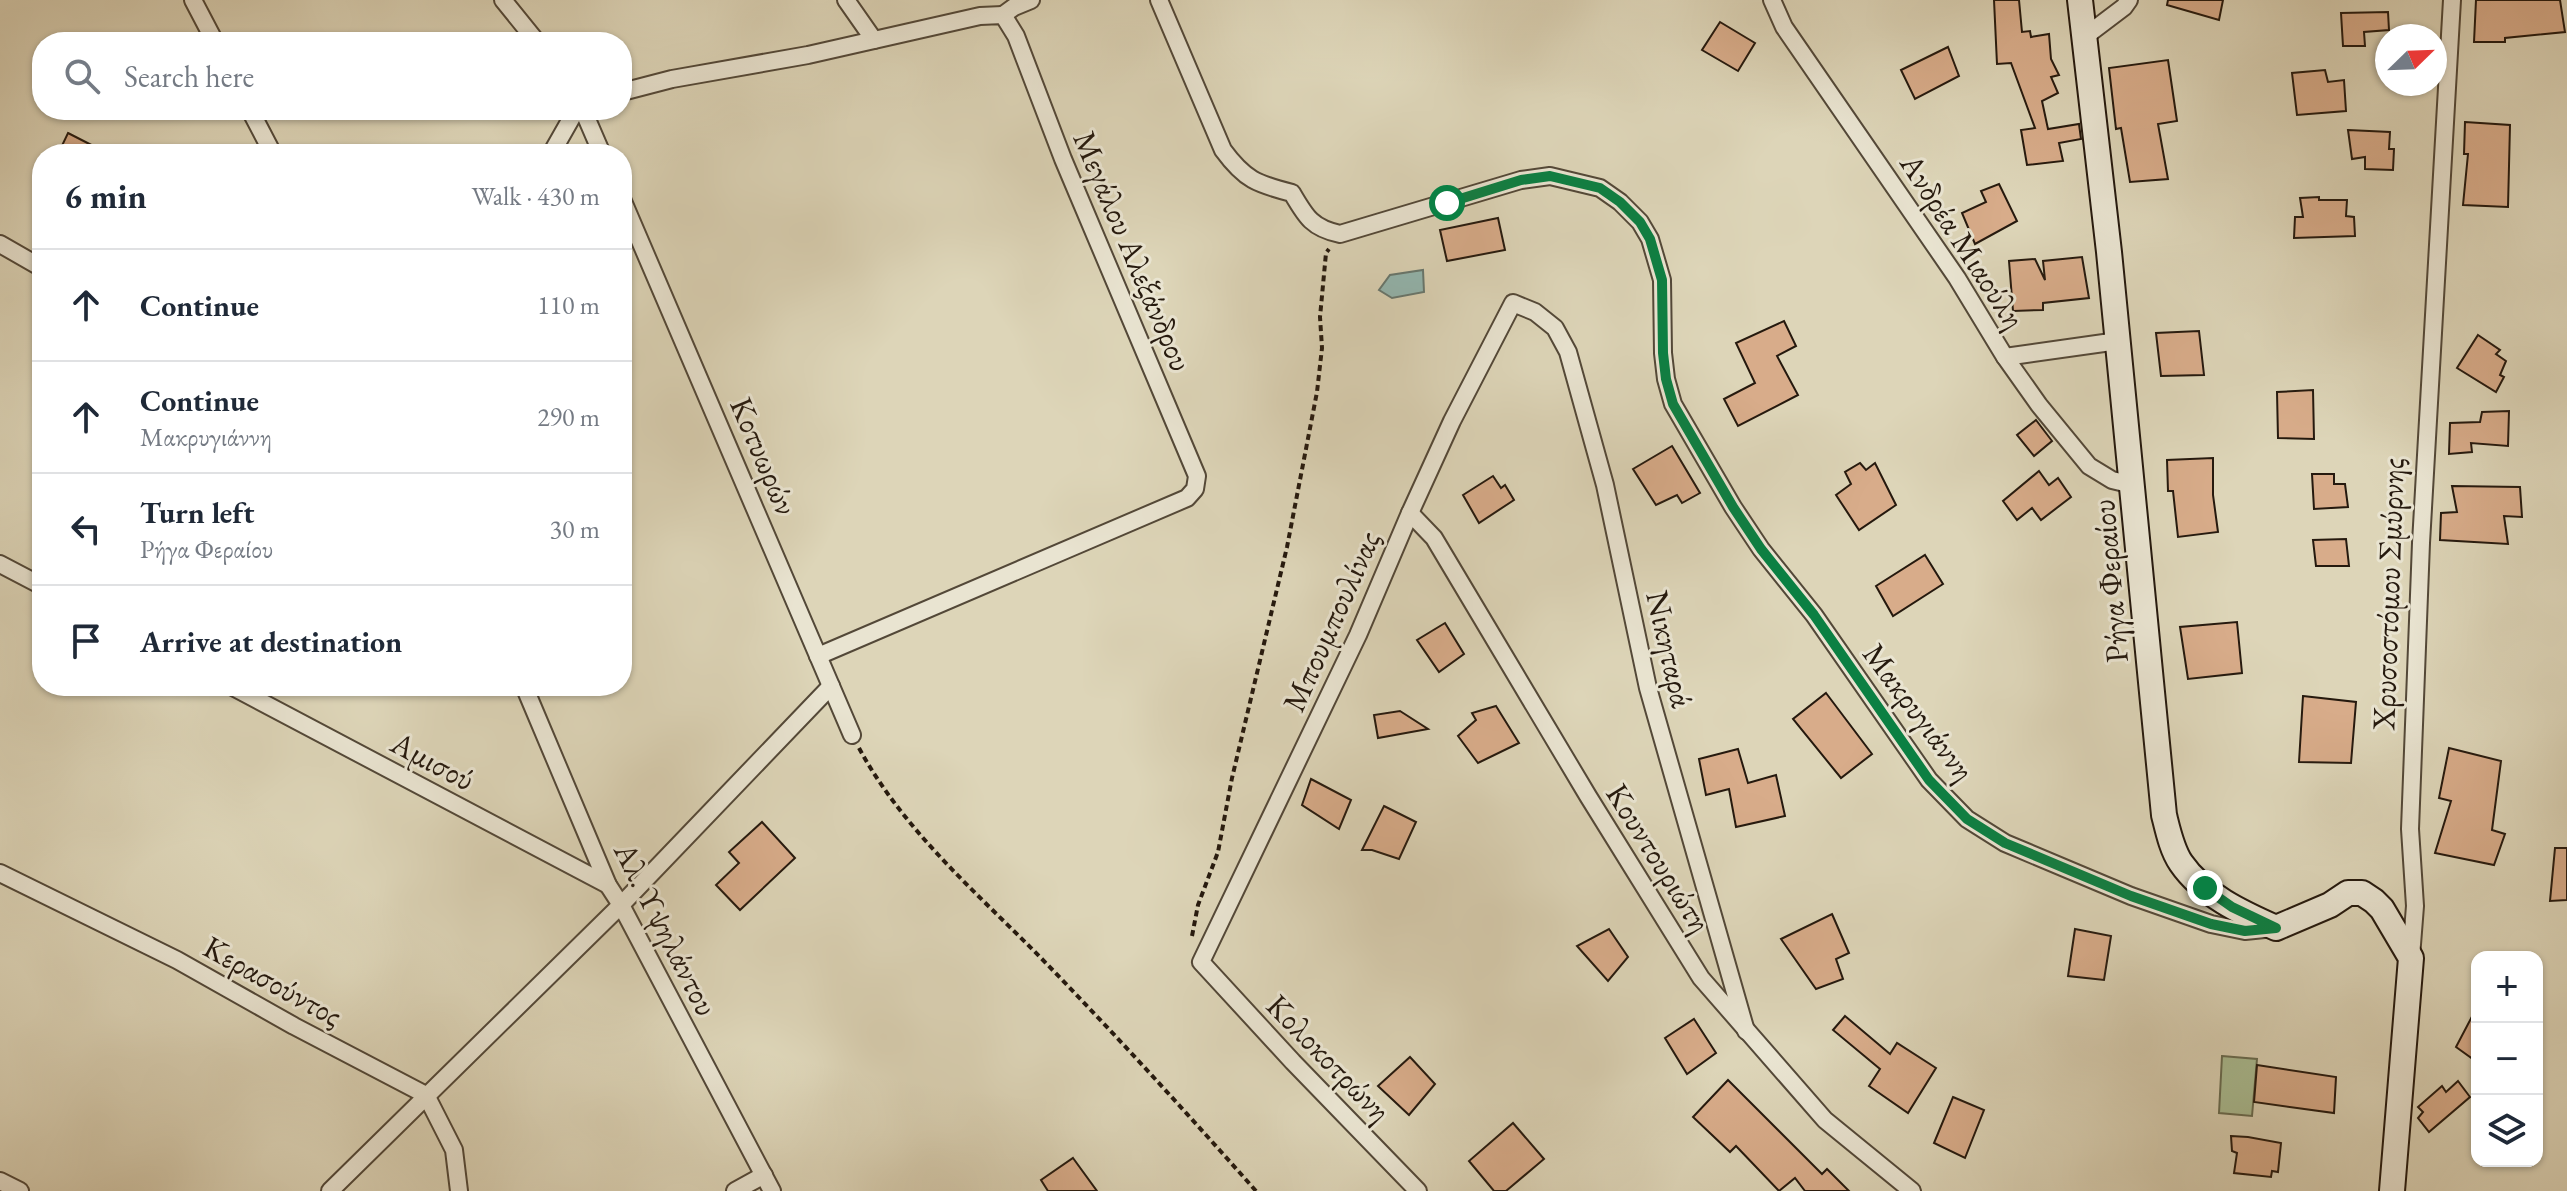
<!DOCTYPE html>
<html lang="en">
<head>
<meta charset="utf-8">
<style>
  :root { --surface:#fff; --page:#f2f2f3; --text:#1f2937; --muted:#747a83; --line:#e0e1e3 }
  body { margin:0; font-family:"EB Garamond",serif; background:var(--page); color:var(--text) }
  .controls { position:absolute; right:24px; bottom:24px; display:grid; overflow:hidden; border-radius:16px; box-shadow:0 2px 6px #0004 }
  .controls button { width:72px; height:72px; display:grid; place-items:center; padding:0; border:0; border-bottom:2px solid var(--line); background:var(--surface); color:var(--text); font:40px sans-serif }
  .compass { position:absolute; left:2375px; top:24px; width:72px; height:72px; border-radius:50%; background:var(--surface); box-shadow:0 2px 6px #0004; rotate:67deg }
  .stop { position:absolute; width:24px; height:24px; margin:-18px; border:6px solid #0b8043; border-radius:50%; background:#fff }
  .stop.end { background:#0b8043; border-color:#fff; box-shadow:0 2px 8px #0008 }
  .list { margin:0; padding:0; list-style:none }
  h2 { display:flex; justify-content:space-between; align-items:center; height:104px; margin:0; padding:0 32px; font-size:34px }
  h2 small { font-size:26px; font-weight:400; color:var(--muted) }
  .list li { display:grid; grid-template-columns:52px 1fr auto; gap:24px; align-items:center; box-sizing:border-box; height:112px; padding:0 32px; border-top:2px solid var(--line) }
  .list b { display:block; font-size:30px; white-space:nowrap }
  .list p { margin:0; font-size:26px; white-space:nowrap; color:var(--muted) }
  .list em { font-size:26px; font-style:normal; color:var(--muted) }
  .icon { flex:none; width:44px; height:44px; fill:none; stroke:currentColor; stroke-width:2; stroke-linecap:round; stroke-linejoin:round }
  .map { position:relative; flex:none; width:2567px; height:1191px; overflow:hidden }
  .search { position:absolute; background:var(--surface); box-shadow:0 2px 6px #0004; left:32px; top:32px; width:600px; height:88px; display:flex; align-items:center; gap:20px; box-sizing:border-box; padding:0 28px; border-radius:32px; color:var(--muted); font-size:30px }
  .panel { position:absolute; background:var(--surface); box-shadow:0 2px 6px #0004; left:32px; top:144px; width:600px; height:552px; border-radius:32px }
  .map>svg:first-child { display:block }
  .green { fill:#aabe94; stroke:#686c51; stroke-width:2 }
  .water { fill:#93b8b2; stroke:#677870; stroke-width:2 }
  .building { fill:#d8ac8a; stroke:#25190e; stroke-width:2 }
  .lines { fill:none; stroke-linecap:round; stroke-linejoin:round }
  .street-casing { stroke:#534838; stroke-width:20 }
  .secondary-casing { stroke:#25190e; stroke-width:28 }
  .path { stroke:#25190e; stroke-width:4; stroke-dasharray:6 4; stroke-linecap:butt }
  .street { stroke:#e9e4d1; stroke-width:16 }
  .secondary { stroke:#e9e4d1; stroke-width:24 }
  .route { stroke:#0b8043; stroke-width:10 }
  .labels { text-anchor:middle; stroke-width:6; stroke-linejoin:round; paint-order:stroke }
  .street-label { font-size:32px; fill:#25190e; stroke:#e9e4d1 }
</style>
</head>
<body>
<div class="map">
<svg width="2567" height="1191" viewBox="0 0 2567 1191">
  <rect width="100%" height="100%" fill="#ddd5b8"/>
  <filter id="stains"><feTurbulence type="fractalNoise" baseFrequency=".0025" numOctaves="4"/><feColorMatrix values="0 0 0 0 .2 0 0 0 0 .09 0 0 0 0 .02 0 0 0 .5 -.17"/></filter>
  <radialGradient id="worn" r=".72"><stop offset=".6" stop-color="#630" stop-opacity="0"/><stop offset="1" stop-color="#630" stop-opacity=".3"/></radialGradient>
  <polygon class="green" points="2222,1056 2257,1059 2252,1116 2219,1113"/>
  <polygon class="water" points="1423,270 1424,292 1392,298 1379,290 1390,275"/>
  <g class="building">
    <polygon points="1994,0 2019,0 2022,32 2030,31 2031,37 2049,34 2051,59 2059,75 2051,77 2058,93 2042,101 2048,129 2079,124 2081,139 2059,143 2063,161 2027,165 2021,130 2035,128 2011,63 1997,64"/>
    <polygon points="2168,0 2223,0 2219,20 2167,5"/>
    <polygon points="2476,0 2560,0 2565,32 2505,38 2505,42 2474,42"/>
    <polygon points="2388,12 2389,30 2364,32 2365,46 2343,46 2341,13"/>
    <polygon points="1720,22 1755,43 1738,71 1702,50"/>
    <polygon points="1948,47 1959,76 1915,99 1901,70"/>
    <polygon points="2168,60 2177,121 2158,124 2168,179 2130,182 2121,128 2116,129 2109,68"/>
    <polygon points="2325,70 2328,82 2344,80 2346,111 2297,115 2292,73"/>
    <polygon points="2465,122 2510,125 2508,207 2463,205 2468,154 2464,154"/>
    <polygon points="2348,130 2390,132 2389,149 2394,149 2393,170 2365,169 2365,157 2352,159"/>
    <polygon points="68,133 109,154 58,154"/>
    <polygon points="1999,184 2017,221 1975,244 1962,213 1986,202 1981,191"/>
    <polygon points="2319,197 2319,200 2347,200 2346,216 2354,217 2355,236 2294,238 2295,217 2303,217 2300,198"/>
    <polygon points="1498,218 1505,250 1447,261 1440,230"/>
    <polygon points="2082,257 2089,298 2043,303 2043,310 2013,311 2009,261 2035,259 2045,280 2043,261"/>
    <polygon points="1784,321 1796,346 1777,356 1798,395 1738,426 1724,399 1755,383 1736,343"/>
    <polygon points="2199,331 2204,375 2161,376 2156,333"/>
    <polygon points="2478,335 2500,350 2496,354 2506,361 2500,375 2504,377 2496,392 2457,368"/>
    <polygon points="2313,390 2314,439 2278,438 2277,392"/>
    <polygon points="2509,411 2508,446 2471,443 2472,452 2449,454 2450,423 2480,422 2482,412"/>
    <polygon points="2036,420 2052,441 2034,456 2017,435"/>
    <polygon points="1672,446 1700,493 1682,503 1677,495 1656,505 1633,469"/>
    <polygon points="2213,458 2213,495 2218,532 2178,537 2173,491 2168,491 2167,460"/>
    <polygon points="1860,463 1866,470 1875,463 1896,505 1859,530 1836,495 1851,484 1845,472"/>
    <polygon points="2039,471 2049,485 2058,478 2071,497 2041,520 2032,508 2017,520 2003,501"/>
    <polygon points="2312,474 2334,474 2334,484 2345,484 2348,507 2314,509"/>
    <polygon points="1493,476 1501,488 1505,485 1514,500 1479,523 1463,495"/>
    <polygon points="2452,486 2520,487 2522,517 2504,516 2508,544 2440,540 2441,513 2457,512"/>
    <polygon points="2346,539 2349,566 2316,566 2313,540"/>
    <polygon points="1925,555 1943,584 1893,616 1876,586"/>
    <polygon points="2237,622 2242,673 2188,679 2180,627"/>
    <polygon points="1445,623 1464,654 1439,672 1417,640"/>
    <polygon points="1826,693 1872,754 1841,778 1793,719"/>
    <polygon points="2303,696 2356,702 2351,763 2299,762"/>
    <polygon points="1496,706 1519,743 1478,763 1458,736 1476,720 1472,713"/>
    <polygon points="1400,711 1428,729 1378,738 1374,715"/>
    <polygon points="2449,748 2501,761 2492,830 2505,834 2494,865 2435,853 2451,801 2439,798"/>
    <polygon points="1738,749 1748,783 1776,775 1785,816 1736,827 1729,789 1706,795 1699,759"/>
    <polygon points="1311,779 1351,800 1339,829 1302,805"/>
    <polygon points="1384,806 1416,822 1399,859 1372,850 1362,850"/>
    <polygon points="762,822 795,858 740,910 716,885 739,863 729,852"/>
    <polygon points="2555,848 2567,848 2567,900 2550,901"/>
    <polygon points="1832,914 1849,953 1836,959 1843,979 1816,989 1781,939"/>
    <polygon points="1609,929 1628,957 1608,981 1577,946"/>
    <polygon points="2075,929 2111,936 2104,980 2068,976"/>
    <polygon points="2477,1007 2477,1062 2456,1047"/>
    <polygon points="1845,1016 1890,1054 1897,1043 1936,1068 1908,1113 1869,1086 1880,1069 1833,1030"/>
    <polygon points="1694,1019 1716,1053 1687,1074 1665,1038"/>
    <polygon points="1410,1057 1435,1084 1409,1115 1378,1086"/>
    <polygon points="2257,1065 2336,1077 2334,1113 2254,1102"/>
    <polygon points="1728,1080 1822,1174 1827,1169 1849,1191 1805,1191 1795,1178 1779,1191 1736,1146 1730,1152 1693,1117"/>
    <polygon points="2458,1081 2470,1097 2429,1132 2418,1118 2423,1112 2418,1107 2442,1086 2446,1092"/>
    <polygon points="1953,1097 1984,1110 1965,1158 1934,1143"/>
    <polygon points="1513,1123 1544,1159 1506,1191 1494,1191 1469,1161"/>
    <polygon points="2231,1136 2248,1137 2281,1143 2278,1172 2272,1171 2271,1177 2234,1173 2237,1153 2232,1151"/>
    <polygon points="1073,1158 1097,1191 1048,1191 1041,1180"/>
  </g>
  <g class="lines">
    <defs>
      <g id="street">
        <polyline points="193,0 215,42"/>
        <polyline points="503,0 537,42"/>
        <polyline points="846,0 874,40"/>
        <path d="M 1159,0 L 1223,150 C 1245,180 1257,184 1292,193 C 1306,217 1312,228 1340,234 L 1521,180 L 1550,176 L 1600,188 L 1620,202 L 1640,222 L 1650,239 L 1662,280 L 1663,353 L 1666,379 L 1673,404 L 1733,507 L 1761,549 L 1814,615 L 1929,780 L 1967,819 L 2005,843 L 2131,896 L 2211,924 L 2245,931 L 2274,928"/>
        <polyline points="1772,0 1784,27 1957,278 2005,357 2039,405 2089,466 2112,480 2133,485"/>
        <polyline points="1003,15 1014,7 1031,0"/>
        <polyline points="2083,38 2124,7 2129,0"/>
        <polyline points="622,92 672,79 808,55 980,16 1003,15 1016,36 1063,159 1197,476 1195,489 1187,498 818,656"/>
        <polyline points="250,110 273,154"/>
        <polyline points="583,110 602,154"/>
        <polyline points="551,154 576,110"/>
        <polyline points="622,199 852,735"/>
        <polyline points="0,244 42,268"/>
        <polyline points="2005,357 2118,341"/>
        <polyline points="1410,513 1434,538 1588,796 1701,978 1825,1120 1912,1191"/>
        <polyline points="0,564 42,586"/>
        <polyline points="231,686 608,885"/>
        <polyline points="524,686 608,885 621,905 772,1191"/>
        <polyline points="0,873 177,960 294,1026 426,1095 454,1150 459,1191"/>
        <polyline points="2411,957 2415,906 2410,829 2421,543 2452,0"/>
        <polyline points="0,1181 20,1191"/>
        <polyline points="330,1191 621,905 831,686"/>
        <polyline points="735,1191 764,1175"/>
        <polyline points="1418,1191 1293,1062 1201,962 1358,635 1410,513 1452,421 1513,303 1535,312 1555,328 1568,352 1605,485 1648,688 1746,1031"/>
      </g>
      <path id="secondary" d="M 2080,0 L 2109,252 L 2164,815 C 2168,831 2172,850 2181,863 C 2203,895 2242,913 2276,928 L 2330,905 L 2348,893 L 2362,893 L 2374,901 L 2382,909 L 2411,958 L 2392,1191"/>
    </defs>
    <use href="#street" class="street-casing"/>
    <use href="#secondary" class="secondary-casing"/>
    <g class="path">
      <path d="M 859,748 C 903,830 977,893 1041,958 C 1115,1034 1186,1112 1256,1191"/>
      <polyline points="1192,936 1198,905 1218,852 1232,778 1287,547 1317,392 1322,348 1320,317 1326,253 1329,249"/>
    </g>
    <use href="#street" class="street"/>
    <use href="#secondary" class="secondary"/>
  </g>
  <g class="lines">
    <polyline class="route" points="1447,203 1521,180 1550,176 1600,188 1620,202 1640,222 1650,239 1662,280 1663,353 1666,379 1673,404 1733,507 1761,549 1814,615 1929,780 1967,819 2005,843 2131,896 2211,924 2245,931 2276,928 2232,907 2205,888"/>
  </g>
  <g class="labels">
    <g class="street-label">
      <text transform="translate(1963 241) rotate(57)" y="11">Ανδρέα Μιαούλη</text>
      <text transform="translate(1133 251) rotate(67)" y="11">Μεγάλου Αλεξάνδρου</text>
      <text transform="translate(764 456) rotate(67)" y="11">Κοτυωρών</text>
      <text transform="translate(2110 581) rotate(-95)" y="11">Ρήγα Φεραίου</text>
      <text transform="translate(2388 594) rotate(-88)" y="11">Χρυσοστόμου Σμύρνης</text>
      <text transform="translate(1331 621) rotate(-66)" y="11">Μπουμπουλίνας</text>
      <text transform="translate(1670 649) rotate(77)" y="11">Νικηταρά</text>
      <text transform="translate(1919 712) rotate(53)" y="11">Μακρυγιάννη</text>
      <text transform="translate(433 761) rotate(28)" y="11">Αμισού</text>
      <text transform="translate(1659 858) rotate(58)" y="11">Κουντουριώτη</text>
      <text transform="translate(666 929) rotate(63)" y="11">Αλ. Υψηλάντου</text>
      <text transform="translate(273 981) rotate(29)" y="11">Κερασούντος</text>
      <text transform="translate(1329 1058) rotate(46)" y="11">Κολοκοτρώνη</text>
    </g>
  </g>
  <rect width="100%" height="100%" filter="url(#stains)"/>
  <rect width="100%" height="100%" fill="url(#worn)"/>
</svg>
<div class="controls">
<button>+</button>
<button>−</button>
<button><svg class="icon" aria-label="layers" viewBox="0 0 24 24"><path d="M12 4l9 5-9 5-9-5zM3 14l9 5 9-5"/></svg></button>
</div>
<svg class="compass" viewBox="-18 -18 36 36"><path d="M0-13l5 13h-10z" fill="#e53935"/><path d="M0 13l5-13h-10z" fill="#747a83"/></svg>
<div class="stop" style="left:1447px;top:203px"></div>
<div class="stop end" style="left:2205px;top:888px"></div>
<div class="search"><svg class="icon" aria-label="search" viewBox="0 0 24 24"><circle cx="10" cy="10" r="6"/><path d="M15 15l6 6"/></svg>Search here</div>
<section class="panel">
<h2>6 min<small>Walk · 430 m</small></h2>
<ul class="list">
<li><svg class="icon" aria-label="ahead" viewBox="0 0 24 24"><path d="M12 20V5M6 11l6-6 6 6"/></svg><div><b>Continue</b></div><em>110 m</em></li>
<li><svg class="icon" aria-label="ahead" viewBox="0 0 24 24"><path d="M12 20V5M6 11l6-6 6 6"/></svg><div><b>Continue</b><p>Μακρυγιάννη</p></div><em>290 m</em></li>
<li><svg class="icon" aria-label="left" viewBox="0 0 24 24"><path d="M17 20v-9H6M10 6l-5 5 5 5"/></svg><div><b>Turn left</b><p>Ρήγα Φεραίου</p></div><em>30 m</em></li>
<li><svg class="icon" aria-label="arrive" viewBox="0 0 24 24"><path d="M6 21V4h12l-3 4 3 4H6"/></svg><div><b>Arrive at destination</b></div></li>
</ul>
</section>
</div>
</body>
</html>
